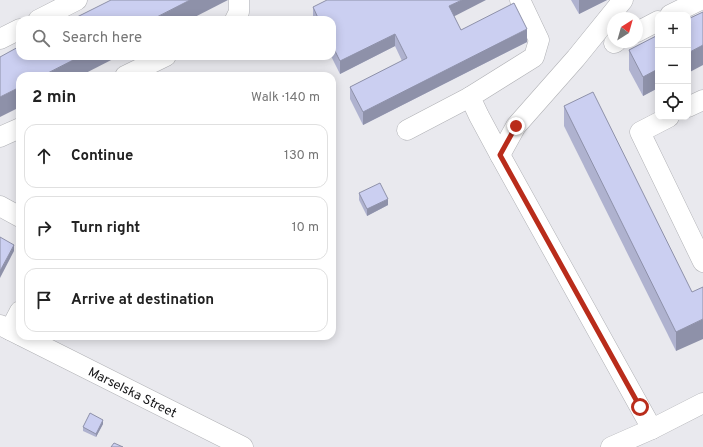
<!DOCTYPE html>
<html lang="en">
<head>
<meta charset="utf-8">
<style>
  :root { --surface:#fff; --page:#f6f6f6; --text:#222; --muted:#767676; --line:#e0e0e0 }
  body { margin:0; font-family:Overpass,sans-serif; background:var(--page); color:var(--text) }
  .controls { position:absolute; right:12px; top:12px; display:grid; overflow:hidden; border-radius:8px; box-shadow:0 2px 10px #0003 }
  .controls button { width:36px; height:36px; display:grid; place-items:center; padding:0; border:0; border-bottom:1px solid var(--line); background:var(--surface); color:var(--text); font:20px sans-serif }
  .compass { position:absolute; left:607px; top:12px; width:36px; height:36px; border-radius:50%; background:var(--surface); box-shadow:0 2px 10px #0003; rotate:37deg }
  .stop { position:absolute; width:12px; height:12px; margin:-9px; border:3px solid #b92c1b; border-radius:50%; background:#fff }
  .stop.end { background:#b92c1b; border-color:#fff; box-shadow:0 1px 4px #0008 }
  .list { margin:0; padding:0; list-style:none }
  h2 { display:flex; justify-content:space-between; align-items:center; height:52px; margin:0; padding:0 16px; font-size:17px }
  h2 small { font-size:13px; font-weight:400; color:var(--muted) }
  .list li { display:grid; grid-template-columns:26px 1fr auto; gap:12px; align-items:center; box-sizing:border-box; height:64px; margin:0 8px 8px; padding:0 8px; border:1px solid var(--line); border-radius:12px }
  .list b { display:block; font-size:15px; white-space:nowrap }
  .list em { font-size:13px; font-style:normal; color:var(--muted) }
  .icon { flex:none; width:22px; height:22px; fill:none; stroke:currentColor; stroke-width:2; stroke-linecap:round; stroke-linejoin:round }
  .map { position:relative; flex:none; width:703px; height:447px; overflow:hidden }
  .search { position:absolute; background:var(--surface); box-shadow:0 2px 10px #0003; left:16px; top:16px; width:320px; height:44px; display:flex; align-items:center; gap:10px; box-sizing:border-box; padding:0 14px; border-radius:12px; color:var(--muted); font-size:15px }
  .panel { position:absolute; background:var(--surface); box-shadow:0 2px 10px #0003; left:16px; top:72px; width:320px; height:268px; border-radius:12px }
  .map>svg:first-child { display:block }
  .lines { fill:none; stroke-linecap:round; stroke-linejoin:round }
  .minor-casing { stroke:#b0b1b5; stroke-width:21 }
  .minor { stroke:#fff; stroke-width:20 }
  .wall { fill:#afb2cf }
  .shaded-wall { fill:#8e91a9 }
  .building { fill:#cbcff1; stroke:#8e91a9 }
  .route { stroke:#b92c1b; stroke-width:5 }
  .labels { text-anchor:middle; stroke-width:3.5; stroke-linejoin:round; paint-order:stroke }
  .street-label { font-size:13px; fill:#171719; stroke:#e9e9ee }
</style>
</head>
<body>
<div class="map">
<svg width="703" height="447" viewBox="0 0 703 447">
  <rect width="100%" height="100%" fill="#e9e9ee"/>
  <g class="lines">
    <defs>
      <g id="minor">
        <polyline points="520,0 539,40 534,57 470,97 479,116 500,155 652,429"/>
        <polyline points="670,15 700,0"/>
        <polyline points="38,20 77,0"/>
        <polyline points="235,20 239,12 239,0"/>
        <polyline points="637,32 658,21"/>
        <polyline points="0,39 20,29"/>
        <polyline points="614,43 616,42"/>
        <polyline points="125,76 166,56"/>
        <polyline points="688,107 703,100"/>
        <polyline points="669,117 640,132 703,262"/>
        <polyline points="407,130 470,97"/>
        <polyline points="0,137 20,128"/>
        <polyline points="500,155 516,126 576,58 623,0"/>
        <polyline points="0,206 20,217"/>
        <polyline points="0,325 20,335"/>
        <polyline points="10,330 20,311"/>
        <path id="s1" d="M 22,336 L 243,447"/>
        <polyline points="611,447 652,429 703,403"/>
      </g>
    </defs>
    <use href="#minor" class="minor-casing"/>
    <use href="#minor" class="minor"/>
  </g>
  <g class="wall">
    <polygon points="571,0 607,0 579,14"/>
    <polygon points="313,7 454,16 461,30 527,42 363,125 350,99 350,87 402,61 395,46 340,74 331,56 332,56 332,20 313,20"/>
    <polygon points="658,35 658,88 643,96 629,70 629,50"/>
    <polygon points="564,106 692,292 676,351 564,126"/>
    <polygon points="359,193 388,205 367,216 359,200"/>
    <polygon points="103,424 96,437 83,431 83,427"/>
  </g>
  <g class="shaded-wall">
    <polygon points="190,0 228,0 189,20 151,20"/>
    <polygon points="462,0 486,0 449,19 449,6"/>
    <polygon points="579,0 607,0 579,14"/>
    <polygon points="527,29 527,42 363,125 363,112"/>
    <polygon points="395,34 395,46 340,74 340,61"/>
    <polygon points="703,45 703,65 688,73 688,53"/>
    <polygon points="81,56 119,56 80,76 42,76"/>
    <polygon points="658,69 658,88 643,96 643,77"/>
    <polygon points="20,87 20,107 0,117 0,97"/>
    <polygon points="388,199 388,205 367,216 367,209"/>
    <polygon points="14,245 14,251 0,278 0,271"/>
    <polygon points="703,319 703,339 676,351 676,332"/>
    <polygon points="103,420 103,424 96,437 96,434"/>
  </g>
  <g class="building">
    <polygon points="111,0 190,0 151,20 71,20"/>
    <polygon points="327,0 462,0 449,6 461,30 514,3 527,29 363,112 350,87 407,58 395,34 340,61 332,45 332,20 319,20 313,7"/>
    <polygon points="703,12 703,45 688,53 688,19"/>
    <polygon points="658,35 658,69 643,77 629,50"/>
    <polygon points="20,46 20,56 81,56 42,76 20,76 20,87 0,97 0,57"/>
    <polygon points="593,92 692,292 703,287 703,319 676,332 564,106"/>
    <polygon points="380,183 388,199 367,209 359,193"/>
    <polygon points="0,237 14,245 0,271"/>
    <polygon points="90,413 103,420 96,434 83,427"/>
    <polygon points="114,443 123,447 111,447"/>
  </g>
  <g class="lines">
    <polyline class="route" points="516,126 500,155 640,407"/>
  </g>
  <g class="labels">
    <g class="street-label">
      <text dy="5" stroke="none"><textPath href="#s1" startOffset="124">Marselska Street</textPath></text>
    </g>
  </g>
</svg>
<div class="controls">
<button>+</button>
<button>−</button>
<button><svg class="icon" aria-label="locate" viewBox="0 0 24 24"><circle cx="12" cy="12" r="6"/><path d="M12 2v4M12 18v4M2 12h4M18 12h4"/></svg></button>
</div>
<svg class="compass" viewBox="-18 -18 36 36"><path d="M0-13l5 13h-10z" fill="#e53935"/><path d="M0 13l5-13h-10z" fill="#767676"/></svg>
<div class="stop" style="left:640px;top:407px"></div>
<div class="stop end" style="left:516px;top:126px"></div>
<div class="search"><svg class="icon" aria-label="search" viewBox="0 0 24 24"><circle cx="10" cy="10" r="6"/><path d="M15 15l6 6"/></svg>Search here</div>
<section class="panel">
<h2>2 min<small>Walk · 140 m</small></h2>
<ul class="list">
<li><svg class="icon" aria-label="ahead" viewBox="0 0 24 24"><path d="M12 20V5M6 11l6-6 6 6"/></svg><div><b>Continue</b></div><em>130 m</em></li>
<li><svg class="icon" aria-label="right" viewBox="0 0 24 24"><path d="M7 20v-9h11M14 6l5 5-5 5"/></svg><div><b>Turn right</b></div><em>10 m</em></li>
<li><svg class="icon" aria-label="arrive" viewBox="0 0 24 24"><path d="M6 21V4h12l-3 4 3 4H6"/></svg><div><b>Arrive at destination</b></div></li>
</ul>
</section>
</div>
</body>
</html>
